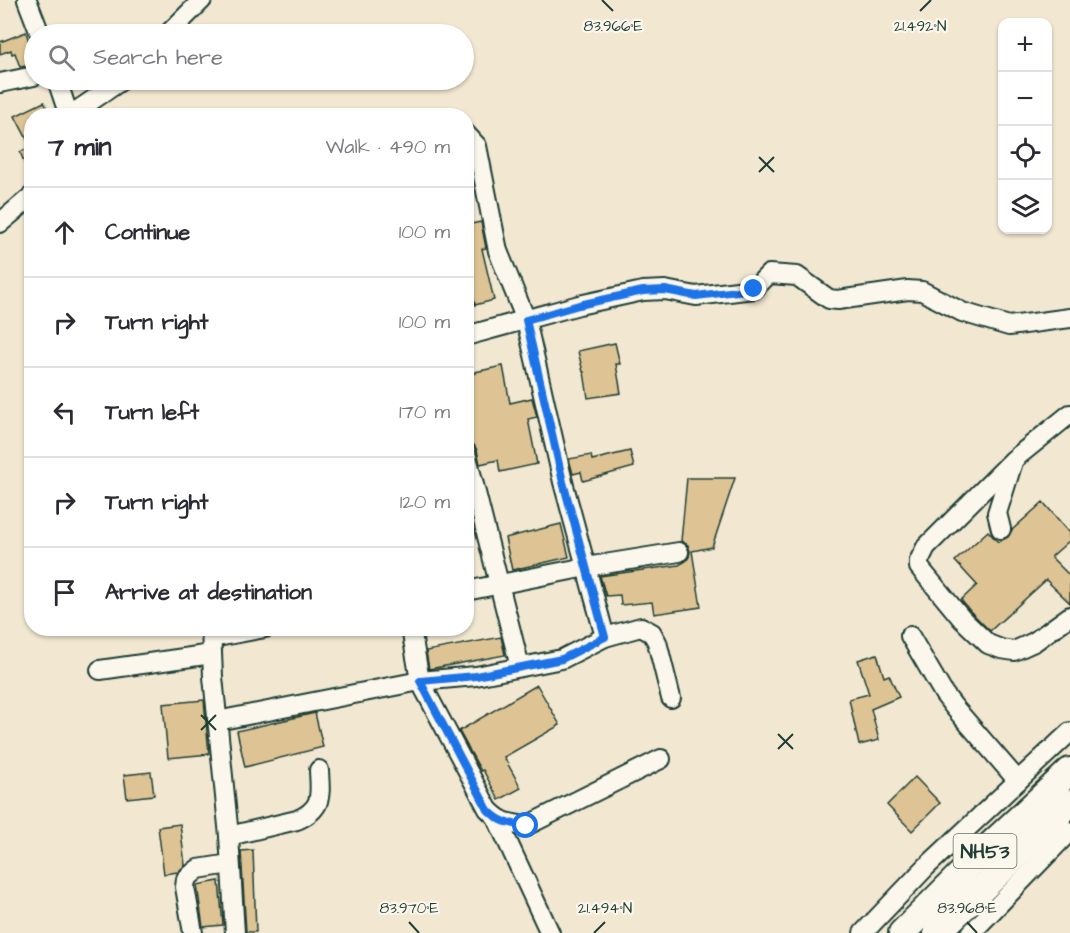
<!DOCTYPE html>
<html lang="en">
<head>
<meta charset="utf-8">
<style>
  :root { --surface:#fff; --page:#f2f2f3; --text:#2b2b33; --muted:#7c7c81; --line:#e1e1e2 }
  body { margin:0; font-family:"Architects Daughter",sans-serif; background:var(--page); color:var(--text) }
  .controls { position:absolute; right:18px; top:18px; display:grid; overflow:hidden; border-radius:12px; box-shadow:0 2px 4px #0004 }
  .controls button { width:54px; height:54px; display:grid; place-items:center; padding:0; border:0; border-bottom:2px solid var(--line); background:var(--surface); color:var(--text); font:30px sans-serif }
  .stop { position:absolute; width:18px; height:18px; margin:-14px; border:4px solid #1a73e8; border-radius:50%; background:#fff }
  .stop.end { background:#1a73e8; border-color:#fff; box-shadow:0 2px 6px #0008 }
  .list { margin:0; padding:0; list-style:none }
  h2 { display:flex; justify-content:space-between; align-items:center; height:78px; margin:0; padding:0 24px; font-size:26px }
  h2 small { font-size:20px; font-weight:400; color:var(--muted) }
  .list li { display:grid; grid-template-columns:39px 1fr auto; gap:18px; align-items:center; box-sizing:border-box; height:90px; padding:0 24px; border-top:2px solid var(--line) }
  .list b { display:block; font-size:22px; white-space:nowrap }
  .list em { font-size:20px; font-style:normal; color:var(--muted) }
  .icon { flex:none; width:33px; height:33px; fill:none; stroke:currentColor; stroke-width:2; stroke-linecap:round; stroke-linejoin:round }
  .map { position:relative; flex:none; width:1070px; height:933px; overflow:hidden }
  .search { position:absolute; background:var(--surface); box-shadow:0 2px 4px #0004; left:24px; top:24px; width:450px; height:66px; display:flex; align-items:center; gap:15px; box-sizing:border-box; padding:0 21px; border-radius:33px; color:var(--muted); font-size:22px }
  .panel { position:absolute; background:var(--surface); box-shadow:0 2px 4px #0004; left:24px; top:108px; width:450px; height:528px; border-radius:24px }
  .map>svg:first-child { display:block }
  .building { fill:#dec494; stroke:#1f3d34; stroke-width:1.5 }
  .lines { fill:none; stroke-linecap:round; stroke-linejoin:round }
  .minor-casing { stroke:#1f3d34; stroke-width:22 }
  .highway-casing { stroke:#1f3d34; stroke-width:30 }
  .minor { stroke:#fbf7ec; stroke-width:18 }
  .highway { stroke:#fbf7ec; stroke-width:26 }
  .route { stroke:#1a73e8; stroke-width:8 }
  .ticks { fill:none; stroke:#1f3d34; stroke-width:2 }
  .labels { text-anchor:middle; stroke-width:4.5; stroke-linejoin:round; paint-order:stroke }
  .shield { fill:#fbf7ec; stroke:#61756b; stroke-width:1.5 }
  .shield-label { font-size:20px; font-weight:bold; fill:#1f3d34 }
  .ticks-label { font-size:15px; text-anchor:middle; fill:#1f3d34; stroke:#fbf7ec; stroke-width:4.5; stroke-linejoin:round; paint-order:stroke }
</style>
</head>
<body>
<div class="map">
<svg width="1070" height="933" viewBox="0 0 1070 933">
  <rect width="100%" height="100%" fill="#f2e8d2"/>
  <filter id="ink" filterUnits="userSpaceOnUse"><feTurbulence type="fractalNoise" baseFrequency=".0167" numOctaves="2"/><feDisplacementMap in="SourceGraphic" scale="12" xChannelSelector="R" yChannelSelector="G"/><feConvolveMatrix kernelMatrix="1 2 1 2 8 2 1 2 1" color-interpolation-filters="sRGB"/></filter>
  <g filter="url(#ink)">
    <g class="building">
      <polygon points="26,32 34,58 34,65 20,67 15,53 12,54 11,50 0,54 0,42"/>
      <polygon points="44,102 51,116 32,116 31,179 20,152 31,147 15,116"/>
      <polygon points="481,222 486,248 482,249 494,300 475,305 474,299 466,301 466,225"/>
      <polygon points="615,343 620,364 616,364 621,393 588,398 584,372 583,372 578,351"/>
      <polygon points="503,366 510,403 532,398 537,417 528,419 537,464 500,472 498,460 480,464 477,450 474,445 469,442 466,430 466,375 476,373 475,372"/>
      <polygon points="630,451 634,467 583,481 581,472 573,474 569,459 591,455 592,460"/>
      <polygon points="687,478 735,478 712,547 692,551 701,607 654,614 652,602 621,605 620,595 606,596 600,576 679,565 686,561 689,557 690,551 688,545 681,541"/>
      <polygon points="1043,502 1070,533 1070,540 1051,557 1070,576 1070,603 1046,580 990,631 970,611 961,600 977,585 955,561 988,531 998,542 1008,537 1012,530"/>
      <polygon points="561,524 569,557 512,570 505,538"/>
      <polygon points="501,637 505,655 429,669 426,651"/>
      <polygon points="877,654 884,677 889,675 899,697 871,709 879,740 859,745 849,699 869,694 858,660"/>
      <polygon points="537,685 560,725 504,757 521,788 499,800 483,770 481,771 459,731"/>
      <polygon points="204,700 209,754 168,758 163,704"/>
      <polygon points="315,713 323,747 245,767 237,731"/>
      <polygon points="151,772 154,795 127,798 124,775"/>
      <polygon points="915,777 940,803 912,831 887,805"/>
      <polygon points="180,824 185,865 178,872 164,874 158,827"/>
      <polygon points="253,850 256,932 246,932 241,851"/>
      <polygon points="219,881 223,925 203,927 197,885"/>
    </g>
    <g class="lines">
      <defs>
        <g id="minor">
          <polyline points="27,0 40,34"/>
          <polyline points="168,34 202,0"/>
          <polyline points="57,80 69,116"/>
          <polyline points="0,83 34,76"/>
          <polyline points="69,116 122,80"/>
          <polyline points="466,134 477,146 498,251 526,320 563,482 605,637"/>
          <polyline points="0,223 32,196"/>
          <polyline points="466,336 579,305 643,291 665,290 696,296 754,289 769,274 797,276 829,299 838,300 908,290 922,291 962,312 1009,326 1070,318"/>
          <polyline points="1070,414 1013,460 926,547 919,561 919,567 962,619 988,644 1001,649 1014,651 1034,642 1070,616"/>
          <polyline points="466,453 520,667"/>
          <polyline points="1001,529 997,513 1013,462"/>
          <polyline points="466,591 586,567 679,552"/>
          <polyline points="211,628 213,677 229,836 235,933"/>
          <path d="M 411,628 L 420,681 L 488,809 C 501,823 508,823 526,826 L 661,759"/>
          <polyline points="910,636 944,694 954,707 1018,781"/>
          <polyline points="212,638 265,628"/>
          <polyline points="100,670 212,654"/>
          <polyline points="217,721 420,681 476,676 562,659 605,637 641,627 652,633 657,642 671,698"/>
          <polyline points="497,819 550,933"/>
          <path d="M 229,836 L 297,820 C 324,808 320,795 319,770"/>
          <polyline points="193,933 185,887 186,879 198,869 230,864"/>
          <polyline points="863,933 926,867 1070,732"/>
          <polyline points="971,933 1070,831"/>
        </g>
        <g id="highway">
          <polyline points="902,933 982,853 1070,771"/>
          <polyline points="937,933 1070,803"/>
        </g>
      </defs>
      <use href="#minor" class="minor-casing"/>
      <use href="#highway" class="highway-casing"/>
      <use href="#minor" class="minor"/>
      <use href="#highway" class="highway"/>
    </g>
  </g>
  <g class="lines" filter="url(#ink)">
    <path class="route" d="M 526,826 C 508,823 501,823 488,810 L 420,681 L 476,676 L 562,659 L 605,637 L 563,482 L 526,320 L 579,305 L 643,291 L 665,290 L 696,296 L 754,289"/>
  </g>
  <path class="ticks" d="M 602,0 L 613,11M 920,11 L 931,0M 759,157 L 774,172M 759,172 L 774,157M 201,715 L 216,730M 201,730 L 216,715M 778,734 L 793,749M 778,749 L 793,734M 409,922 L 419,933M 967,922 L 977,933M 594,933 L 605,922"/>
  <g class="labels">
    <rect class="shield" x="953.5" y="834" width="63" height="34" rx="4.5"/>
    <g class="shield-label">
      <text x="985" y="858">NH53</text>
    </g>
  </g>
  <g class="ticks-label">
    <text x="613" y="31">83.966°E</text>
    <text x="920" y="31">21.492°N</text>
    <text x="605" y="913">21.494°N</text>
    <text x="409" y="913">83.970°E</text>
    <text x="967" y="913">83.968°E</text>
  </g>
</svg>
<div class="controls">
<button>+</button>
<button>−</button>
<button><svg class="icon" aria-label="locate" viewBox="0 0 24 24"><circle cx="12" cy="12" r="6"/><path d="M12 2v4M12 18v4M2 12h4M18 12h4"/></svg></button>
<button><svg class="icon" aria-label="layers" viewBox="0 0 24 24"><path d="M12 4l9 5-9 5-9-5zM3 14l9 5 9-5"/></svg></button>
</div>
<div class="stop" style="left:526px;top:826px"></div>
<div class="stop end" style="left:754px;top:289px"></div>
<div class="search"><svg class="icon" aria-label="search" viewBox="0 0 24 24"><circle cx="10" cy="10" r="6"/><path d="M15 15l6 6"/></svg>Search here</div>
<section class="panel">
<h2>7 min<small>Walk · 490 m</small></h2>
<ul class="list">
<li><svg class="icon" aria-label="ahead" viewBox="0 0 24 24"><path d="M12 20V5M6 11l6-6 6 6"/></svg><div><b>Continue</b></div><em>100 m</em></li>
<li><svg class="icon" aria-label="right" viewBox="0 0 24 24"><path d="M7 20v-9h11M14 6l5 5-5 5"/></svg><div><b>Turn right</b></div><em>100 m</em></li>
<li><svg class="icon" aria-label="left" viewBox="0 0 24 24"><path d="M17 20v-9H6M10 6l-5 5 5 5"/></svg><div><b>Turn left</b></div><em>170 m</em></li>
<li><svg class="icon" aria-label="right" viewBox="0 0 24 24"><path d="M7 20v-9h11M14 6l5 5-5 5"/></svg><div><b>Turn right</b></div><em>120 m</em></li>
<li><svg class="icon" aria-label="arrive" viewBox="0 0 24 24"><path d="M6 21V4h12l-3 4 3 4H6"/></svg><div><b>Arrive at destination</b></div></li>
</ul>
</section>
</div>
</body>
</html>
